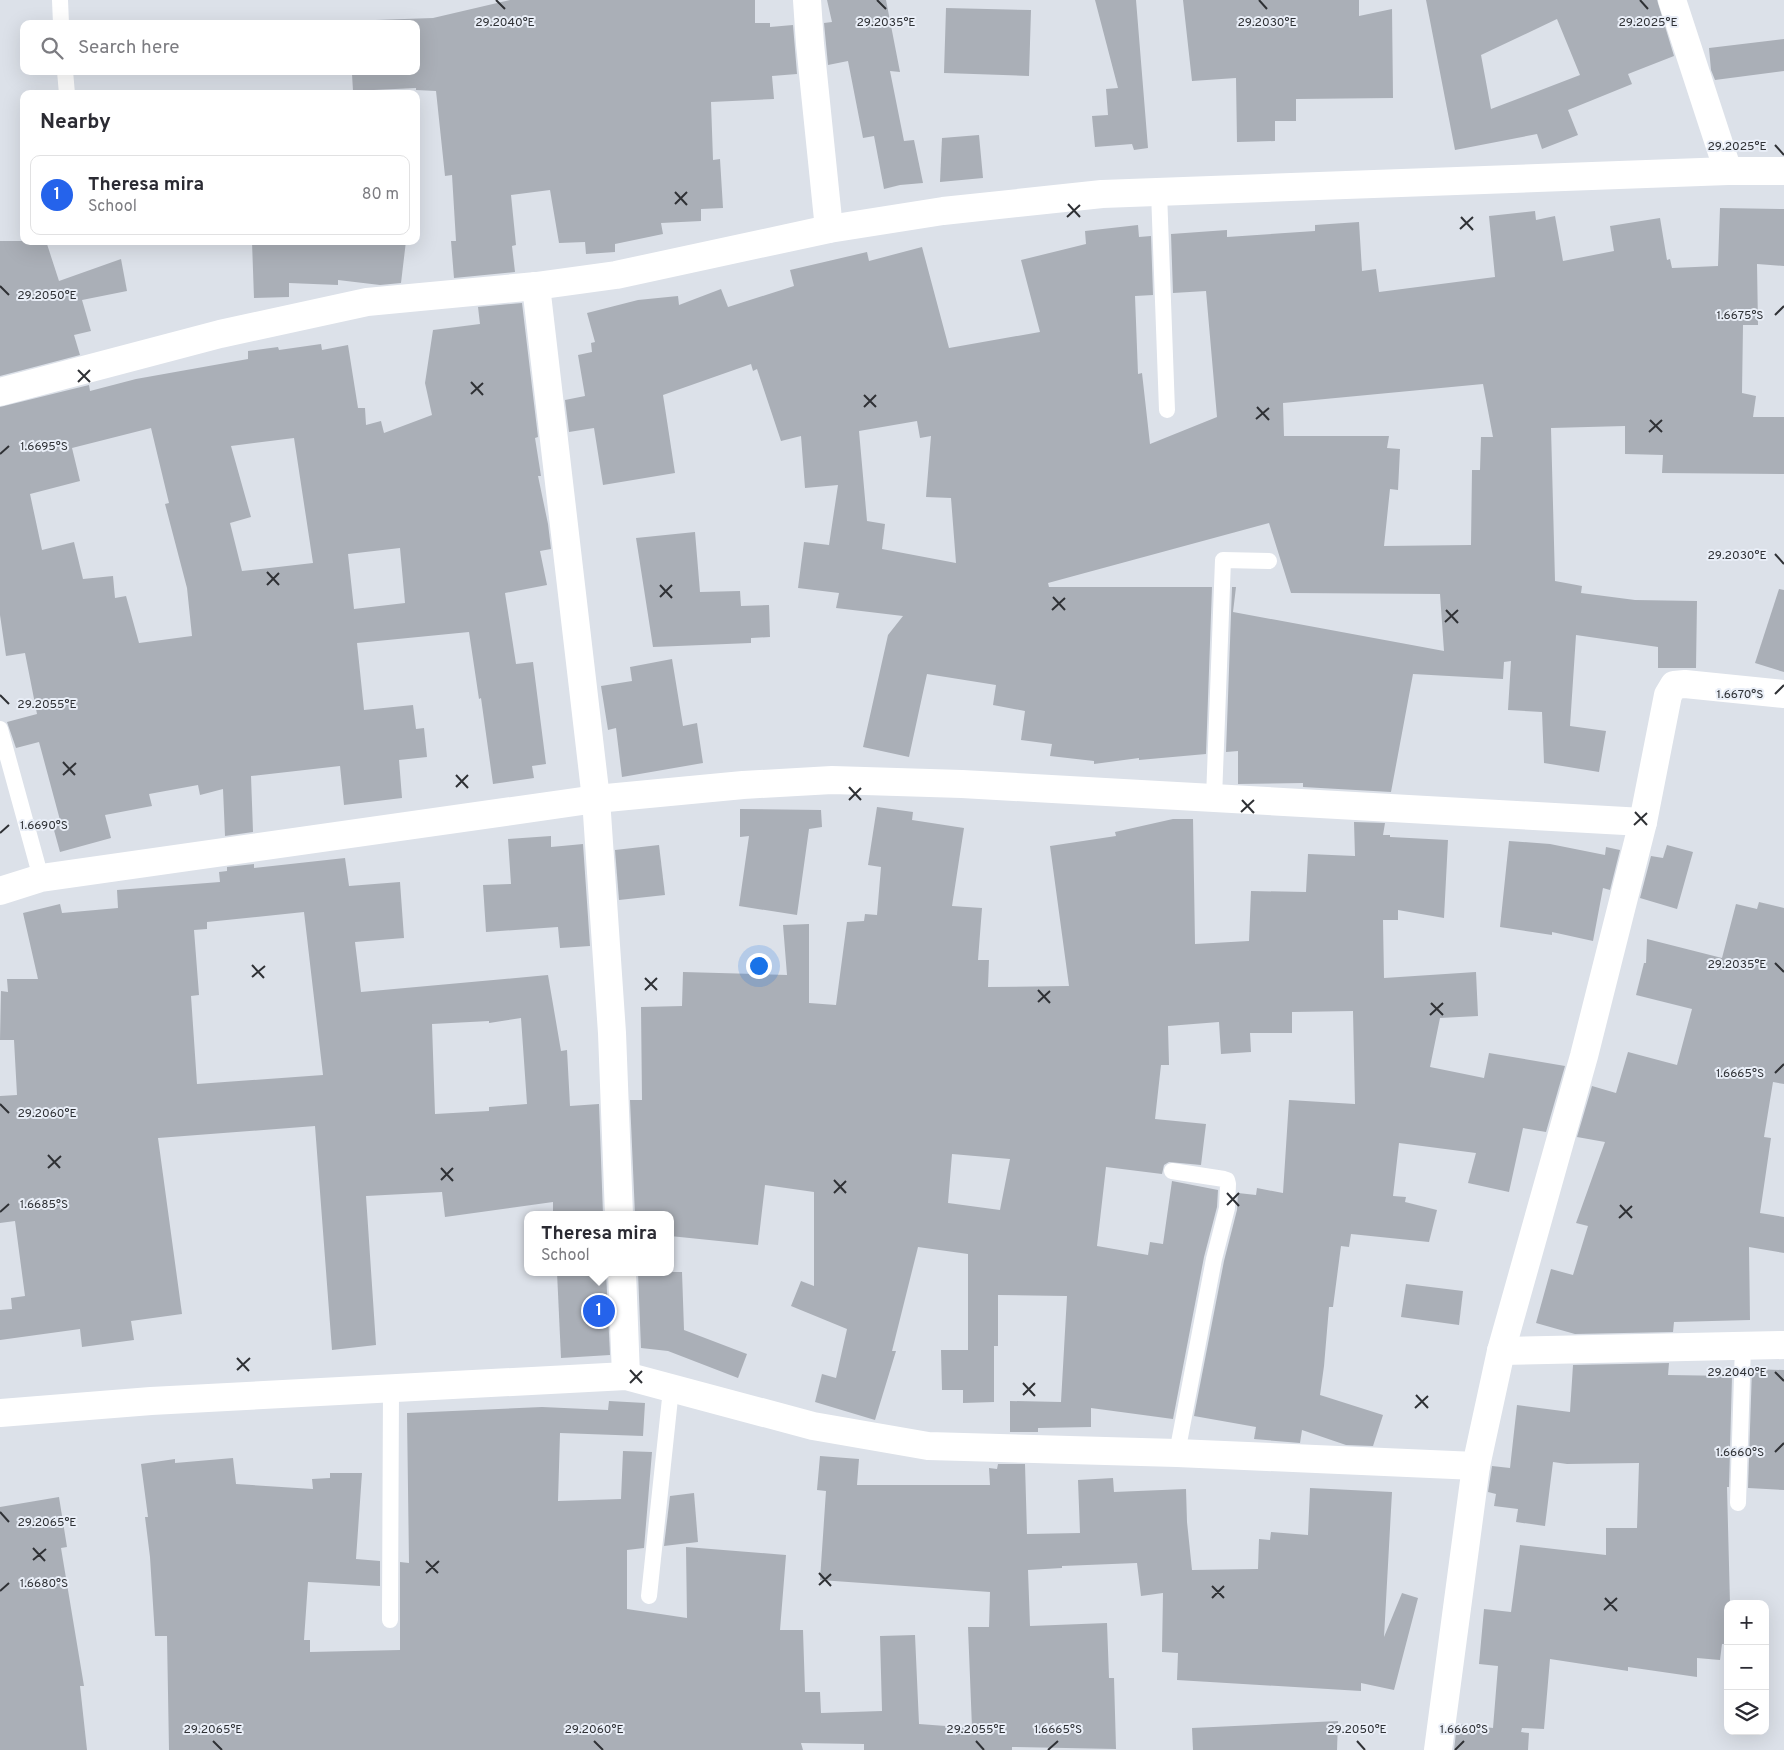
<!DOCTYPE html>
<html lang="en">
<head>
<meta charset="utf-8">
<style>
  :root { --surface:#fff; --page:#f7f7f7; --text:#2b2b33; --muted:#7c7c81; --line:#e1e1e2; --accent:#2563eb }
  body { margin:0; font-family:Overpass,sans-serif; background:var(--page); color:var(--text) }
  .controls { position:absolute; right:15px; bottom:15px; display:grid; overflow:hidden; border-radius:10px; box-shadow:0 5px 20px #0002 }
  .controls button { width:45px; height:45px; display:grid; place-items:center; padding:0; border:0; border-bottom:1px solid var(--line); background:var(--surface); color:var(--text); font:25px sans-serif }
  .you { position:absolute; left:758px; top:965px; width:18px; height:18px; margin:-12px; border:4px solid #fff; border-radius:50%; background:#1a73e8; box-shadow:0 0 0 8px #1a73e833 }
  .badge { display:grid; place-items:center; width:32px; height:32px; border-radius:50%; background:var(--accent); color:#fff; font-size:16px; font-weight:700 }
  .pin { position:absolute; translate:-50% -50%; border:2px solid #fff; box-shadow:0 1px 5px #0006 }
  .popup { position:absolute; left:524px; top:1211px; width:150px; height:65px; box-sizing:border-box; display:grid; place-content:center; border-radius:10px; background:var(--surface); filter:drop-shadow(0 1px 4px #0005); font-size:16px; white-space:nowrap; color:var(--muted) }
  .popup b { font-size:19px; color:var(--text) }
  .popup::after { content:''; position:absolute; left:50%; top:100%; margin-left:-10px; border:10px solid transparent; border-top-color:var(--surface) }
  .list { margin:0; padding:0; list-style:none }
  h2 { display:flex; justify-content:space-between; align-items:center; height:65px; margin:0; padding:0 20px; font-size:21px }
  h2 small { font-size:16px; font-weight:400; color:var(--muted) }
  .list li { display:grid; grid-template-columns:32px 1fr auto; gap:15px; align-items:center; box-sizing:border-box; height:80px; margin:0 10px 10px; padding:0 10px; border:1px solid var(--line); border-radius:10px }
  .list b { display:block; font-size:19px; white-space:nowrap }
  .list p { margin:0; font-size:16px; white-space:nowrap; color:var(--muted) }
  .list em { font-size:16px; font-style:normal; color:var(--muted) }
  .icon { flex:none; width:28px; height:28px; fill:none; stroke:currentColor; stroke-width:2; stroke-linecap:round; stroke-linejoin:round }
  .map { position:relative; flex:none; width:1784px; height:1750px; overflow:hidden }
  .search { position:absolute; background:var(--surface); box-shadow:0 5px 20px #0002; left:20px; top:20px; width:400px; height:55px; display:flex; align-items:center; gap:12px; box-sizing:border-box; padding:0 18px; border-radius:10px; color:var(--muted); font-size:19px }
  .panel { position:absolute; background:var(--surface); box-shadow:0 5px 20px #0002; left:20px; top:90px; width:400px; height:155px; border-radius:10px }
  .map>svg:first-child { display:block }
  .building { fill:#aaafb7; fill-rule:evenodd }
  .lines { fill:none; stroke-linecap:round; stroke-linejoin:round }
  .lane { stroke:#fff; stroke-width:16 }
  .street { stroke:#fff; stroke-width:28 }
  .ticks { fill:none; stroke:#2f3135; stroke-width:2 }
  .ticks-label { font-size:12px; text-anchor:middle; fill:#2f3135; stroke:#e9eef7; stroke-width:4; stroke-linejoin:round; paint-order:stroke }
</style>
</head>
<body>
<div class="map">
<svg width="1784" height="1750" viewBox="0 0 1784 1750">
  <rect width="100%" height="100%" fill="#dce1e9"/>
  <g class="building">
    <polygon points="510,0 755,0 755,23 770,23 770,27 793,25 797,74 772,76 774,99 711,102 713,160 720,159 723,208 701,209 701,221 661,223 663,234 615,244 615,252 586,254 585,242 559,243 550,190 511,195 516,245 512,246 515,272 454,278 451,241 456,241 452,175 445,176 436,91 416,90 416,88 353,91 352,74 350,74 350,71 416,71 416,24 347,24 347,21 433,18"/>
    <polygon points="827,0 886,0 900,72 890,71 904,141 914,140 923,183 900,185 884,189 874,136 863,138 848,61 828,65 824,23 832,22"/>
    <polygon points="1095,0 1136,0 1148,148 1134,150 1132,144 1095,147 1092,116 1108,115 1106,89 1118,88"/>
    <polygon points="1183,0 1359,0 1359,16 1392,9 1393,98 1296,99 1296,121 1275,121 1275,141 1237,142 1236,78 1192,81"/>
    <path d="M 1426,0 L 1657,0 L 1674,56 L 1628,74 L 1632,84 L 1568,110 L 1578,135 L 1542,149 L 1537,134 L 1455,150 ZM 1557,19 L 1580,75 L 1491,109 L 1481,55 Z"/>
    <polygon points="946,8 1031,10 1029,76 944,73"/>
    <polygon points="1784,39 1784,71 1715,80 1711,70 1709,48"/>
    <polygon points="979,135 983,178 940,182 942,138"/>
    <path d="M 1720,208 L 1784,209 L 1784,266 L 1757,264 L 1758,325 L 1743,325 L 1742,393 L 1756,396 L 1753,417 L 1784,417 L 1784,474 L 1662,473 L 1663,455 L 1625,454 L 1625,426 L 1551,428 L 1555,581 L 1582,586 L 1581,593 L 1635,600 L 1697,601 L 1696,668 L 1658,668 L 1658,647 L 1576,635 L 1570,726 L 1606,731 L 1599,772 L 1544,763 L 1542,712 L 1508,710 L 1511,661 L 1504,662 L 1503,679 L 1413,674 L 1391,792 L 1303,787 L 1303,783 L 1238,784 L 1238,751 L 1226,752 L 1232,587 L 1236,587 L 1233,612 L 1444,651 L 1440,594 L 1291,593 L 1269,523 L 1048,583 L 1049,587 L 1212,587 L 1206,754 L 1139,760 L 1139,758 L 1094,764 L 1094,761 L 1050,756 L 1052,744 L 1021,740 L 1025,711 L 993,705 L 996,685 L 927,674 L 909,757 L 863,747 L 888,635 L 903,616 L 836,608 L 839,593 L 798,588 L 804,542 L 829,545 L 838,485 L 805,488 L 801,436 L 781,441 L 757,369 L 753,371 L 751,364 L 663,395 L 675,473 L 603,485 L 594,428 L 569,432 L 565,400 L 585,396 L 578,355 L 592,352 L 591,343 L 595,342 L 587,313 L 638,300 L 678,296 L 679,305 L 721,289 L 728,307 L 794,286 L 790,270 L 867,252 L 869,261 L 922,247 L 949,348 L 1040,332 L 1021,260 L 1086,244 L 1085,231 L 1138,225 L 1139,237 L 1151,236 L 1153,295 L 1135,296 L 1138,374 L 1142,373 L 1150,444 L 1217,417 L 1206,291 L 1173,293 L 1171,234 L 1227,230 L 1227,237 L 1315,231 L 1315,225 L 1359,222 L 1362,271 L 1376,269 L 1379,292 L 1495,277 L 1489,216 L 1535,211 L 1536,220 L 1555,216 L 1563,261 L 1614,251 L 1610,226 L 1660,218 L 1667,260 L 1670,259 L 1672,268 L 1718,266 ZM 1483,384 L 1493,437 L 1481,437 L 1480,470 L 1472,470 L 1471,545 L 1384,546 L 1390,489 L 1398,490 L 1400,449 L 1387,448 L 1389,436 L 1284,436 L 1283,403 ZM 917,421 L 920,438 L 931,436 L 926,497 L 951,498 L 956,563 L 882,549 L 885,524 L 867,521 L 859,431 Z"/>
    <polygon points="0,241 46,241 59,281 121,259 127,291 82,300 91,331 74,335 80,355 0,376"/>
    <polygon points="270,241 406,241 401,283 380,285 338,280 338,285 289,283 289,297 254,298 252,242"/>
    <path d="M 522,303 L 538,437 L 535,438 L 541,476 L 538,476 L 548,524 L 551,549 L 540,551 L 547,585 L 505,593 L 516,664 L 533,662 L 546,764 L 532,766 L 534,778 L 493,784 L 481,698 L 479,699 L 469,632 L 357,643 L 364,710 L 413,705 L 416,729 L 424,728 L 427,757 L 399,760 L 402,798 L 344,805 L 340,766 L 251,776 L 253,832 L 225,836 L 223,789 L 200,795 L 198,785 L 149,794 L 152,806 L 105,815 L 111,838 L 60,852 L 52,823 L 60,820 L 39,742 L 16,748 L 7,722 L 37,714 L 25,653 L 6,656 L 0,615 L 0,407 L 89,385 L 90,391 L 136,379 L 248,359 L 248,351 L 278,347 L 279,350 L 321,344 L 322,350 L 348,345 L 358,408 L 365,408 L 366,425 L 381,421 L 384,433 L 432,415 L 425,383 L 433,330 L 480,324 L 478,307 ZM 151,428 L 169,503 L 165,504 L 187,588 L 192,636 L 139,643 L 126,596 L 115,598 L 113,576 L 83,579 L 74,542 L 42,550 L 30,494 L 80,481 L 72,448 ZM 294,438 L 313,563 L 242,571 L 230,523 L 251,517 L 231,446 ZM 400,548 L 405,603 L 354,609 L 348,554 Z"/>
    <polygon points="695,532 700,592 740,591 741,606 769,605 770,637 751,638 751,643 653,647 636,538"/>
    <polygon points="1779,589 1784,590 1784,672 1755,663"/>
    <polygon points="672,659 683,726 697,723 703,763 622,777 616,728 608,730 601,686 632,681 630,667"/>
    <path d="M 877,807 L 913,812 L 912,820 L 964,828 L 952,906 L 982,908 L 978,960 L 989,960 L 988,987 L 1069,986 L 1050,846 L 1116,836 L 1115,832 L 1173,819 L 1193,819 L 1195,944 L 1249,941 L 1251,891 L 1306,892 L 1308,854 L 1355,856 L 1354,822 L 1385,823 L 1383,835 L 1390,835 L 1390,837 L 1448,840 L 1444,918 L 1398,910 L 1398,920 L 1383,920 L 1384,978 L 1476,972 L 1478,1016 L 1440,1018 L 1430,1067 L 1484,1078 L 1489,1053 L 1565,1066 L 1546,1132 L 1523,1128 L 1509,1192 L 1468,1183 L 1476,1153 L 1399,1143 L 1393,1196 L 1406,1197 L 1405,1202 L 1437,1210 L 1429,1242 L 1351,1234 L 1349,1247 L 1341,1246 L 1333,1307 L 1329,1307 L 1324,1366 L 1320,1395 L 1383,1415 L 1373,1446 L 1346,1445 L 1302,1430 L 1300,1443 L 1254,1439 L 1256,1427 L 1194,1416 L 1224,1261 L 1237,1210 L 1238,1193 L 1256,1195 L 1257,1188 L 1283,1193 L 1289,1100 L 1355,1104 L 1353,1011 L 1292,1012 L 1292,1033 L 1250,1033 L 1251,1052 L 1221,1054 L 1219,1022 L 1168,1026 L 1169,1065 L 1161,1065 L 1155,1119 L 1206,1124 L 1201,1165 L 1169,1162 L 1164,1165 L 1162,1174 L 1106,1167 L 1097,1246 L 1148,1255 L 1150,1242 L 1163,1244 L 1172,1181 L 1218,1190 L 1217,1207 L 1204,1257 L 1173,1419 L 1091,1408 L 1091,1427 L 1038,1428 L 1038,1432 L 1010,1432 L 1010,1401 L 1061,1402 L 1067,1296 L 998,1295 L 998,1346 L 994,1346 L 994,1402 L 963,1403 L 963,1390 L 942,1390 L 941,1350 L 968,1350 L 968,1254 L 918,1247 L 892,1351 L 896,1351 L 875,1420 L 815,1402 L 822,1374 L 836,1378 L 847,1329 L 791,1306 L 801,1281 L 814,1286 L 814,1192 L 765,1185 L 758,1245 L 670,1236 L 670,1215 L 635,1215 L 630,1100 L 642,1100 L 641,1007 L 682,1006 L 683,972 L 787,975 L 783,925 L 809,924 L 809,1003 L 836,1005 L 847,922 L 864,921 L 865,914 L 877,915 L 881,867 L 868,865 ZM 952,1154 L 1010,1159 L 1000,1210 L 948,1203 Z"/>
    <polygon points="740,809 821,810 822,827 809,829 797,915 739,906 749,836 740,837"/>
    <polygon points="551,836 551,847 583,844 590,946 560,948 558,927 486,932 483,885 511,884 508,839"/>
    <polygon points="1509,841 1550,844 1605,855 1606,847 1620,850 1610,890 1603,888 1593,941 1552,932 1552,935 1500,927"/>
    <polygon points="659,845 665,895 619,900 615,850"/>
    <polygon points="1667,845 1693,852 1677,909 1640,898 1651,856 1663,858"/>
    <path d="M 345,858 L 349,886 L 400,882 L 404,938 L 355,942 L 361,992 L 548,975 L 561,1051 L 567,1050 L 570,1106 L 599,1104 L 603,1215 L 553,1215 L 553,1202 L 445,1217 L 442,1192 L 366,1196 L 376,1345 L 332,1350 L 315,1126 L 158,1138 L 182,1314 L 131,1321 L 134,1340 L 82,1347 L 80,1329 L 0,1340 L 0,1310 L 12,1309 L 11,1298 L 25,1296 L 15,1221 L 0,1223 L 0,1096 L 17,1095 L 14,1040 L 0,1040 L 1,991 L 8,992 L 7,979 L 38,979 L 23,913 L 60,904 L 62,913 L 118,908 L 117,890 L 220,882 L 219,872 L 227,871 L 227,867 L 254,864 L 254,868 ZM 304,912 L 323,1075 L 197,1084 L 191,996 L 199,995 L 194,930 L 207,929 L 207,922 ZM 521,1018 L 527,1104 L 489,1107 L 489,1111 L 435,1114 L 432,1024 L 489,1021 L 489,1023 Z"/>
    <polygon points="1759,902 1784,908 1784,1084 1773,1082 1764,1137 1771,1138 1760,1213 1784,1217 1784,1253 1749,1247 1750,1320 1674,1322 1673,1332 1575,1334 1536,1323 1551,1269 1573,1275 1588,1226 1576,1223 1605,1142 1577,1137 1592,1086 1616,1093 1628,1052 1677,1065 1692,1009 1636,995 1644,963 1646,963 1647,939 1722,958 1736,904 1757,909"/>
    <polygon points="557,1272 606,1272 610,1355 561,1358"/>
    <polygon points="638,1272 682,1272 684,1330 747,1354 738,1378 668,1351 641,1348"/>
    <polygon points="1406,1284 1463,1291 1459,1325 1401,1317"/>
    <polygon points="1669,1363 1668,1375 1732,1376 1729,1487 1727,1487 1730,1604 1728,1604 1728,1644 1722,1644 1720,1660 1697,1658 1697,1677 1628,1667 1628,1671 1550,1659 1544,1729 1522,1728 1521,1732 1529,1733 1528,1750 1454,1750 1457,1724 1493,1728 1498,1666 1479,1664 1484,1609 1511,1612 1520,1545 1606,1555 1606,1528 1637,1528 1639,1463 1567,1464 1553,1462 1545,1526 1516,1522 1518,1509 1494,1506 1496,1494 1488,1492 1492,1466 1510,1468 1517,1405 1570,1412 1573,1365"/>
    <polygon points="1752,1369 1784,1370 1784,1490 1748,1488"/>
    <polygon points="609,1401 645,1403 643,1436 560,1433 558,1501 621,1499 623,1451 652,1452 644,1548 627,1550 627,1609 687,1618 686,1547 786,1555 780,1630 803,1630 805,1692 820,1692 821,1713 882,1711 880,1636 915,1635 919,1724 972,1728 968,1627 989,1627 990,1592 820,1580 826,1491 817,1490 820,1456 859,1459 857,1485 990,1485 989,1468 997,1469 998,1464 1025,1464 1027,1534 1080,1533 1078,1480 1113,1478 1114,1492 1186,1489 1187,1522 1192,1570 1258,1569 1259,1539 1270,1540 1271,1532 1308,1535 1310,1488 1392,1492 1384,1637 1402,1593 1418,1598 1394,1690 1361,1683 1361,1691 1177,1680 1178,1653 1162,1652 1163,1593 1141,1596 1137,1563 1062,1566 1062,1568 1028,1570 1030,1626 1107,1623 1109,1678 1114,1678 1116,1749 1012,1747 1012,1750 864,1750 864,1744 801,1743 803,1750 169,1750 167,1636 155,1636 150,1557 145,1517 148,1517 141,1464 175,1459 175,1463 233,1458 236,1484 313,1489 312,1479 330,1478 330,1473 362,1473 356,1559 380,1561 380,1586 308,1582 304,1640 310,1640 310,1652 400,1650 400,1562 409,1563 407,1413 542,1407 608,1410"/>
    <polygon points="694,1493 698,1542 664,1546 670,1496"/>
    <polygon points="59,1497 67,1547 61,1548 84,1686 80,1686 87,1750 0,1750 0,1507"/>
    <polygon points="1338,1721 1337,1750 1193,1750 1192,1728"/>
  </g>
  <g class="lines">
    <g class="lane">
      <polyline points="60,0 61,24"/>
      <polyline points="65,71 67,94"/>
      <polyline points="1159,192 1167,410"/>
      <polyline points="0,729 41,878"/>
      <polyline points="1214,798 1223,560 1269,561"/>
      <polyline points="1172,1171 1224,1179 1227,1180 1228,1184 1227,1208 1214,1259 1177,1453"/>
      <polyline points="1738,1503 1743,1346"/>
      <polyline points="649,1596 671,1389"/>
      <polyline points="390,1620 391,1388"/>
    </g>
    <g class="street">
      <polyline points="807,0 810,44 829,229"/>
      <polyline points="1672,0 1728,171"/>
      <polyline points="536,286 596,799 612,1033 619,1215"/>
      <polyline points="0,392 220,334 367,302 536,286 616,275 829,229 943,211 1102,194 1728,171 1784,171"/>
      <polyline points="0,891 41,878 596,799 743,785 832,780 962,784 1643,822"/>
      <polyline points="622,1272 626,1376"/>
      <polyline points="1501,1351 1784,1345"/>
      <polyline points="0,1413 151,1401 626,1376 813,1426 928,1446 1177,1453 1476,1466"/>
      <polyline points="1438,1750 1476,1466 1501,1351 1584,1056 1643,822 1668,695 1674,685 1685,684 1784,694"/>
    </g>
  </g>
  <path class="ticks" d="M 496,0 L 505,9M 877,0 L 886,9M 1259,0 L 1267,9M 1640,0 L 1648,9M 1775,145 L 1784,155M 675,192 L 687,205M 675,204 L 687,192M 1068,204 L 1080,217M 1067,217 L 1080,205M 1461,217 L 1473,230M 1460,229 L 1473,217M 0,286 L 9,295M 1775,315 L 1784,306M 78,370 L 90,382M 78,382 L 90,370M 471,382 L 483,395M 471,394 L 483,383M 864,395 L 876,407M 864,407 L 876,395M 1257,407 L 1269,420M 1256,419 L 1269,408M 1650,420 L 1662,432M 1649,432 L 1662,420M 0,454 L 9,446M 1775,554 L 1784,564M 267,572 L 279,585M 267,585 L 279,573M 660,585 L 672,598M 660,597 L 672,585M 1053,597 L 1065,610M 1052,610 L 1065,598M 1446,610 L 1458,623M 1445,622 L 1458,610M 1775,694 L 1784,685M 0,695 L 9,704M 63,762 L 75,775M 63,775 L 76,763M 456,775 L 468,788M 456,787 L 468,775M 849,787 L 861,800M 849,800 L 861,788M 1242,800 L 1254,813M 1241,812 L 1254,800M 1635,812 L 1647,825M 1634,825 L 1647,813M 0,833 L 9,825M 1775,963 L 1784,972M 252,965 L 264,978M 252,977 L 265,966M 645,978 L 657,990M 645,990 L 657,978M 1038,990 L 1050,1003M 1038,1002 L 1050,991M 1431,1003 L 1443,1015M 1430,1015 L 1443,1003M 1775,1073 L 1784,1064M 0,1104 L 9,1113M 48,1155 L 60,1168M 48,1168 L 61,1156M 441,1168 L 453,1181M 441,1180 L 453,1168M 834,1180 L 846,1193M 834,1193 L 846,1181M 1227,1193 L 1239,1206M 1227,1205 L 1239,1193M 1620,1205 L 1632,1218M 0,1212 L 9,1204M 1619,1218 L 1632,1206M 237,1358 L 249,1371M 237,1370 L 250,1358M 630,1370 L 642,1383M 1775,1372 L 1784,1381M 630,1383 L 642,1371M 1023,1383 L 1035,1396M 1023,1395 L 1035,1383M 1416,1395 L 1428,1408M 1415,1408 L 1428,1396M 1775,1452 L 1784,1443M 0,1512 L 9,1522M 33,1548 L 45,1561M 33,1560 L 46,1549M 426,1561 L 438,1573M 426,1573 L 439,1561M 819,1573 L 831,1586M 819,1585 L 831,1574M 1212,1586 L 1224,1598M 0,1591 L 9,1583M 1212,1598 L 1224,1586M 1605,1598 L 1617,1611M 1604,1610 L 1617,1598M 213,1741 L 222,1750M 594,1741 L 603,1750M 976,1741 L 984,1750M 1357,1741 L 1365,1750M 1048,1750 L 1058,1741M 1455,1750 L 1464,1741"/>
  <g class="ticks-label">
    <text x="505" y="26">29.2040°E</text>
    <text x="886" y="26">29.2035°E</text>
    <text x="1267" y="26">29.2030°E</text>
    <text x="1648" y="26">29.2025°E</text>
    <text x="1737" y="150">29.2025°E</text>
    <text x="47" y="299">29.2050°E</text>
    <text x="1740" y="319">1.6675°S</text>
    <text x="44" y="450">1.6695°S</text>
    <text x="1737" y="559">29.2030°E</text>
    <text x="1740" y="698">1.6670°S</text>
    <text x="47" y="708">29.2055°E</text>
    <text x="44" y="829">1.6690°S</text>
    <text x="1737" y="968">29.2035°E</text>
    <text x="1740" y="1077">1.6665°S</text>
    <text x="47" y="1117">29.2060°E</text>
    <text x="44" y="1208">1.6685°S</text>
    <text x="1737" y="1376">29.2040°E</text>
    <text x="1740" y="1456">1.6660°S</text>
    <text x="47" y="1526">29.2065°E</text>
    <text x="44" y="1587">1.6680°S</text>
    <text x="213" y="1733">29.2065°E</text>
    <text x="594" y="1733">29.2060°E</text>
    <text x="976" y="1733">29.2055°E</text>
    <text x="1357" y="1733">29.2050°E</text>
    <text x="1058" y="1733">1.6665°S</text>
    <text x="1464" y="1733">1.6660°S</text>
  </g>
</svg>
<div class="controls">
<button>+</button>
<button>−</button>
<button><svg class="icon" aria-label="layers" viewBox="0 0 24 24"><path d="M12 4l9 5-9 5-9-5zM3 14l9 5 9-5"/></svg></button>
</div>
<div class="you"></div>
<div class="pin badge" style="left:599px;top:1311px">1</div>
<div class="popup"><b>Theresa mira</b>School</div>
<div class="search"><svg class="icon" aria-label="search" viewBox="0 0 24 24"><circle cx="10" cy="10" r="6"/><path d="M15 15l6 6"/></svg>Search here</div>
<section class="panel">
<h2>Nearby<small></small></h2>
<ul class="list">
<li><span class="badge">1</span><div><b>Theresa mira</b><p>School</p></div><em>80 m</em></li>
</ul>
</section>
</div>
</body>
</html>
